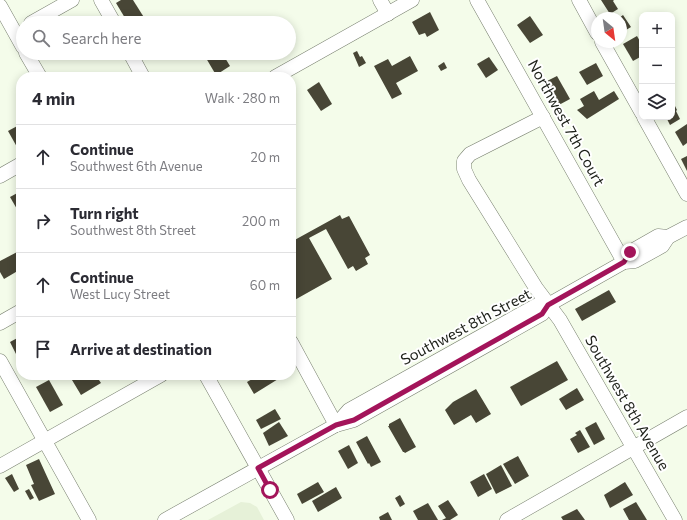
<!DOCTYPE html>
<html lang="en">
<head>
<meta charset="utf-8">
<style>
  :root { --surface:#fff; --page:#f2f2f3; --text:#2b2b33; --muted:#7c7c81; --line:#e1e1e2 }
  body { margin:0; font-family:Commissioner,sans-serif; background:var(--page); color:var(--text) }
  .controls { position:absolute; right:12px; top:12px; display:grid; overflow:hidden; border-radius:8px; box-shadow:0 2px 10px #0003 }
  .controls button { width:36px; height:36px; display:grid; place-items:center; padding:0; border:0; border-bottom:1px solid var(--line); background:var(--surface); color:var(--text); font:20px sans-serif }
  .compass { position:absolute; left:591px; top:12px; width:36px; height:36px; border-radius:50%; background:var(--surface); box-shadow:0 2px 10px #0003; rotate:151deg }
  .stop { position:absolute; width:12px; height:12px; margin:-9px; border:3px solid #a3145a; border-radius:50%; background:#fff }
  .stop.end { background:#a3145a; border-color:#fff; box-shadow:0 1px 4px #0008 }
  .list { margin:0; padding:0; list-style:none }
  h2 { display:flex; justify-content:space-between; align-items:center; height:52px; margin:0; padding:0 16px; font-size:17px }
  h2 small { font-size:13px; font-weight:400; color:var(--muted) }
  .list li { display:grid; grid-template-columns:26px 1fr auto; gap:12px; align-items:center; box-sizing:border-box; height:64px; padding:0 16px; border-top:1px solid var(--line) }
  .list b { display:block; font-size:15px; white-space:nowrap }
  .list p { margin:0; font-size:13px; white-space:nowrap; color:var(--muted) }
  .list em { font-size:13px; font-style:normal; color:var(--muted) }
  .icon { flex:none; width:22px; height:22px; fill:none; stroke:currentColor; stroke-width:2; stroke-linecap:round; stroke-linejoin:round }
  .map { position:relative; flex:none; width:687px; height:520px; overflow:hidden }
  .search { position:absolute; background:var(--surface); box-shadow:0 2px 10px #0003; left:16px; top:16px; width:280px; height:44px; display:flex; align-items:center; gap:10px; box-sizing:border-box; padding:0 14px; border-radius:22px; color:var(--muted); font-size:15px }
  .panel { position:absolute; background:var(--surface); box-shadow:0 2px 10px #0003; left:16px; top:72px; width:280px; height:308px; border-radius:16px }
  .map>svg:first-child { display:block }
  .built { fill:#e6f1d8 }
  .building { fill:#484636 }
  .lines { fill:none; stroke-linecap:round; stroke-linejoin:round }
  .minor-casing { stroke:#798070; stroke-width:15 }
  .minor { stroke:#fff; stroke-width:14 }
  .route { stroke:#a3145a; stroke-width:5 }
  .labels { text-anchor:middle; stroke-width:4; stroke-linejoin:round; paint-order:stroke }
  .street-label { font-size:15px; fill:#1d2019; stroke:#fff }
</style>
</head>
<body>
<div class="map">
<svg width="687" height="520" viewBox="0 0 687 520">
  <rect width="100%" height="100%" fill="#f4fcea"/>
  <polygon class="built" points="241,502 250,503 257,507 264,520 208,520"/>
  <g class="building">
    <polygon points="121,0 133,0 145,19 139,23 128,23 116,3"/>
    <polygon points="601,0 614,0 613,1 618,9 610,14"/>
    <polygon points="430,12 439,30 427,37 425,33 419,35 412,22"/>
    <polygon points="623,15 631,27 621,33 621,18 619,18"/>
    <polygon points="530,16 543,35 530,43 517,25"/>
    <polygon points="637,36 642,45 642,56 633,61 623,44"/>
    <polygon points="357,51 360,57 362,56 366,63 359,67 353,53"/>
    <polygon points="203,53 222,53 230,66 216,75"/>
    <polygon points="410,56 418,71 396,83 402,94 392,99 374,66 388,59 392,66"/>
    <polygon points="489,57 498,70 486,78 477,64"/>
    <polygon points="444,62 447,68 441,71 438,66"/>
    <polygon points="596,63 603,76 587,85 579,72"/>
    <polygon points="557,76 570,99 557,106 545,82"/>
    <polygon points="319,82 332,104 321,111 307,90"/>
    <polygon points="594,91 599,100 614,91 619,99 587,119 577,110 584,106 580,99"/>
    <polygon points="21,99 21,116 20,117 16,110 19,108 16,101"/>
    <polygon points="672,105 673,107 675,106 677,110 676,111 680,119 670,125 666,117 672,117"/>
    <polygon points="21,124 21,145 17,147 8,131"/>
    <polygon points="687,124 687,143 683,146 675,132"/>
    <polygon points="687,156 687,171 681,159"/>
    <polygon points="21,191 21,216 10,197"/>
    <polygon points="340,215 342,219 349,216 370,255 365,258 368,264 356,271 353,266 348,269 326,229 309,238 332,279 291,302 291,242"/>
    <polygon points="21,250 21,269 4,279 0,272 0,261"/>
    <polygon points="609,290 616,302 582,321 575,309"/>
    <polygon points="21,336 21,362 18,356 17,356 10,342"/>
    <polygon points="557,361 568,380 521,406 510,387"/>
    <polygon points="69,375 99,375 101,379 99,380 101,383 81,395"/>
    <polygon points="259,375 283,375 283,376 254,394 247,382"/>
    <polygon points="49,380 63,405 50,412 36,387"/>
    <polygon points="577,388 584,400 566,410 559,399"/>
    <polygon points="476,389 491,414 476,423 471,415 454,425 445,410 453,402"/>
    <polygon points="275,409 281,419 261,429 256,420"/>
    <polygon points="400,418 416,447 405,453 404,452 403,452 388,426 389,426 389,424"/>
    <polygon points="279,422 288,436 269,446 263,433"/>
    <polygon points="596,422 605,439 594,445 585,428"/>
    <polygon points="580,430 590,447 578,453 570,439 577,435 575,433"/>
    <polygon points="367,436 381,462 371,467 369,463 368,464 356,442"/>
    <polygon points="349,445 358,463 348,469 338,451"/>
    <polygon points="518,456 529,476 515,484 503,464"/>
    <polygon points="39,459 55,494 39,501 31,485 34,484 26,465"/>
    <polygon points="501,465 512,486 496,494 486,474"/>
    <polygon points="12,474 19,489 14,492 5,478"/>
    <polygon points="484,474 492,489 478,497 470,482"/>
    <polygon points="318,482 324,492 302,504 297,494"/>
    <polygon points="625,482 633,495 610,508 604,495"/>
    <polygon points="336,487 342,498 318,512 312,501"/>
    <polygon points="29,489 34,498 30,500 25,491"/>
    <polygon points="400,495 405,504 400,507 395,498"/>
    <polygon points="448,500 458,515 450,520 442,520 446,518 438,506"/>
    <polygon points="636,502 647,520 629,520 623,509"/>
    <polygon points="428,503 438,520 418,520 413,511"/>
    <polygon points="577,509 585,520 563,520 561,517"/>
    <polygon points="388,512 392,520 380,520 379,517"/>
  </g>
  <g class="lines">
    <defs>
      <g id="minor">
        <polyline points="101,0 114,23"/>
        <polyline points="380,0 388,14"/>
        <polyline points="477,0 624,262"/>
        <polyline points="579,0 597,33"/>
        <polyline points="0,6 23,47"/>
        <polyline points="31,23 72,0"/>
        <polyline points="602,42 642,113"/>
        <polyline points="26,53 40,77"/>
        <polyline points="130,53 143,77"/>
        <polyline points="275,77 412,0"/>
        <polyline points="543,117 470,154 464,161 464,169 469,180 536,288 560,320 675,520"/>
        <polyline points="644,117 687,194"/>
        <polyline points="0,176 21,164"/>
        <polyline points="624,262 630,252 658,236 668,237"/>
        <polyline points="0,323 21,311"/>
        <polyline points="291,342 336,425"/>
        <polyline points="0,361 89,520"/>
        <polyline points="206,375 287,520"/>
        <polyline points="336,425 349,410 539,304 548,305"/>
        <polyline points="0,466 161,375"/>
        <polyline points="165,520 336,425 354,420 542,314 548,305 624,262 635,261 662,246 668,237 687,227"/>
        <polyline points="507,520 687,417"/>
      </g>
    </defs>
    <use href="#minor" class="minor-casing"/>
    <use href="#minor" class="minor"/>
  </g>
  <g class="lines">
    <polyline class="route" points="270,490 258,468 336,425 354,420 542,314 548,305 624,262 630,252"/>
  </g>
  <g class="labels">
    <g class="street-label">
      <text transform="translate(566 123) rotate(61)" y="5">Northwest 7th Court</text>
      <text transform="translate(466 327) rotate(-28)" y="5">Southwest 8th Street</text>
      <text transform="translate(627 403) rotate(60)" y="5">Southwest 8th Avenue</text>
    </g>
  </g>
</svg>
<div class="controls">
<button>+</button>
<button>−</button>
<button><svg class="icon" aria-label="layers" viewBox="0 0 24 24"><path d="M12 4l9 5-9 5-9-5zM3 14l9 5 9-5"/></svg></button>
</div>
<svg class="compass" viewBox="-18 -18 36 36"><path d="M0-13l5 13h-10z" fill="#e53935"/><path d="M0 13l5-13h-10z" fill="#7c7c81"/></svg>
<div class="stop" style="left:270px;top:490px"></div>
<div class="stop end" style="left:630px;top:252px"></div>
<div class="search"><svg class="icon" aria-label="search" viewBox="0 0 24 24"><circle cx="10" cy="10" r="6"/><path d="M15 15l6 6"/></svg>Search here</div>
<section class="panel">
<h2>4 min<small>Walk · 280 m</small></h2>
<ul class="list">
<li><svg class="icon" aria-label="ahead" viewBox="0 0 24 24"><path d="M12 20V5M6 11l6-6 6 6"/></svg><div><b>Continue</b><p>Southwest 6th Avenue</p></div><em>20 m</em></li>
<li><svg class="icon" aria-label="right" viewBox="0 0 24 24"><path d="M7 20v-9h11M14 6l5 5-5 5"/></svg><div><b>Turn right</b><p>Southwest 8th Street</p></div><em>200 m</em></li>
<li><svg class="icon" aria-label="ahead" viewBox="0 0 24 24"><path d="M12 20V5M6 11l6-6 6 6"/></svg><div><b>Continue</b><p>West Lucy Street</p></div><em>60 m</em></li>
<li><svg class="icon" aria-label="arrive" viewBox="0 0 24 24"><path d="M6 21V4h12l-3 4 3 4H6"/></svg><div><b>Arrive at destination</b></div></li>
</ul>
</section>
</div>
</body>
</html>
